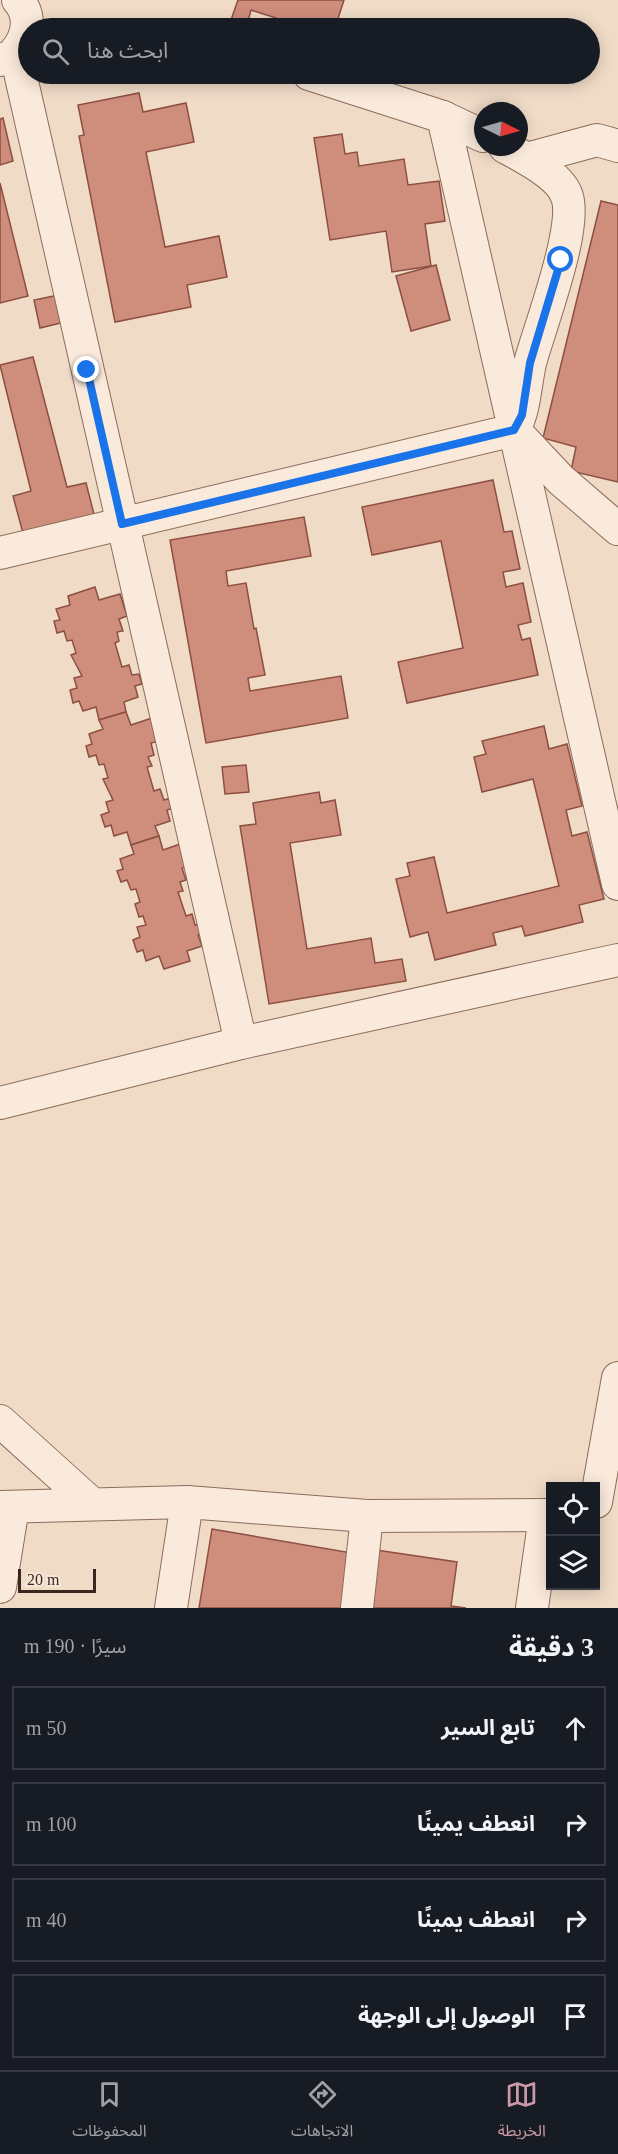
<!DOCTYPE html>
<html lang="ar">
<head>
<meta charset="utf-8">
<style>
  :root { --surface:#171b24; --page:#242831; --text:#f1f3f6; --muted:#9ea1a6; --line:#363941; --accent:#cb99a5 }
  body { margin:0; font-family:"Times New Roman","Noto Sans Arabic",serif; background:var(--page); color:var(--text); direction:rtl }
  .controls { position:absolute; right:18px; bottom:18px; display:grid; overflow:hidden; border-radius:0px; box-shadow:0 3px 15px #0003 }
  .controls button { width:54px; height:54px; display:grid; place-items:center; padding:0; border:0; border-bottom:2px solid var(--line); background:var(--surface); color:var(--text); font:30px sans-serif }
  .compass { position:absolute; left:474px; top:102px; width:54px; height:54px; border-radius:50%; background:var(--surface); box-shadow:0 3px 15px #0003; rotate:95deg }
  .scale { position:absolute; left:18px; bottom:15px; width:78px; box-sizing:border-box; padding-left:6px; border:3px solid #3c2720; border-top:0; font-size:16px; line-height:21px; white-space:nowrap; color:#3c2720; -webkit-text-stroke:4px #f7e7d7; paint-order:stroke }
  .stop { position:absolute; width:18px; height:18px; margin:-14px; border:4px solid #1a73e8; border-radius:50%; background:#fff }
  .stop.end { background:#1a73e8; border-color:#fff; box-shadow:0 2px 6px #0008 }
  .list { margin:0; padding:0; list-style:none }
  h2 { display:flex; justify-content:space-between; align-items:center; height:78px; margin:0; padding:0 24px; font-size:26px }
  h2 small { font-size:20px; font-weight:400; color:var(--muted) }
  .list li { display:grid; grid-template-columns:39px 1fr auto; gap:18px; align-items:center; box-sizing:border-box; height:84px; margin:0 12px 12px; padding:0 12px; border:2px solid var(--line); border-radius:0px }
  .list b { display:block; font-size:22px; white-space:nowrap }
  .list em { font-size:20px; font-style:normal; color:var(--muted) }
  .icon { flex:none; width:33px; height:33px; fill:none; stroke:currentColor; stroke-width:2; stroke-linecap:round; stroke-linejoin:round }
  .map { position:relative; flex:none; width:618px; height:1608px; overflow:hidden; direction:ltr }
  .search { position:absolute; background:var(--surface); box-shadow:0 3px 15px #0003; left:18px; right:18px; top:18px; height:66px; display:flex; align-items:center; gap:15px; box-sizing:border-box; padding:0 21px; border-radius:33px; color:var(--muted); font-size:22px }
  .sheet { height:462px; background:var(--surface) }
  nav { display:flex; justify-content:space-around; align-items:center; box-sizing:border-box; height:84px; border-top:2px solid var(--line); background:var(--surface); font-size:16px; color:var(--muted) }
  nav a { display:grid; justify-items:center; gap:3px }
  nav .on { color:var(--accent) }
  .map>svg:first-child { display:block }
  .building { fill:#cf8d7c; stroke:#8c4f41; stroke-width:1.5 }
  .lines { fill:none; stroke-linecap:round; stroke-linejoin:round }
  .minor-casing { stroke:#8c6b5c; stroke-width:34 }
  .minor { stroke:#faeadb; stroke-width:32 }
  .route { stroke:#1a73e8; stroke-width:8 }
</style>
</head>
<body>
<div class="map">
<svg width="618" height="1608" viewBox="0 0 618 1608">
  <rect width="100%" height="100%" fill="#f0dbc7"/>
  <g class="building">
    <polygon points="238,0 344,0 335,28 272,28 276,18 251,10 247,25 231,20"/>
    <polygon points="139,93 143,112 186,103 194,142 146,152 165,247 219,236 227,277 187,285 191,307 115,322 79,136 84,135 78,105"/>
    <polygon points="3,118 13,161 0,165 0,119"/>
    <polygon points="342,134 345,154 357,152 359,166 404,159 408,185 439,181 445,221 425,224 431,266 392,272 386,231 330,240 314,138"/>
    <polygon points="0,183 28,296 0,303"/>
    <polygon points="601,201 618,205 618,482 571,471 576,447 543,438"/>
    <polygon points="436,265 450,320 411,331 396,276"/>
    <polygon points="59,295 65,322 40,328 34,300"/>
    <polygon points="33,357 67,487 86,483 95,518 24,537 13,496 31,491 0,365"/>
    <polygon points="493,480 504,532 512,531 520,569 503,572 506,587 523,583 531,622 518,625 522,640 530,638 538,675 407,703 398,662 463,648 441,541 372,555 362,507"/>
    <polygon points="304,517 311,556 226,571 228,586 246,583 254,629 256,628 265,675 248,678 250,691 341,676 348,718 206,743 170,540"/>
    <polygon points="95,587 99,600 120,594 127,616 119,619 123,631 117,632 119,641 115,643 122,667 129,665 132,675 139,674 142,684 135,686 138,697 124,702 126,712 99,720 96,707 83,711 79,701 73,703 70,690 77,688 74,678 82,676 71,655 76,653 72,640 67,641 64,631 57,633 54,621 60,620 56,609 70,605 68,596"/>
    <polygon points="126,712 131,725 152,718 159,741 151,743 154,755 148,757 152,766 147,767 154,791 160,789 164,800 171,798 174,808 167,810 170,821 155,826 159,836 131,845 127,832 114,836 111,825 105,827 101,815 109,812 106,802 113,800 103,779 108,778 104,764 99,765 96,755 89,757 86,746 92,744 89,734 103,729 99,720"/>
    <polygon points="544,726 549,749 567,744 582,806 566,810 572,836 587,832 604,899 579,905 583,922 525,936 522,926 493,933 496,945 435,960 428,932 410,937 396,879 410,876 407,863 434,857 447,913 559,886 533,779 482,792 474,757 486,754 482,741"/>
    <polygon points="246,765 249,792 225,794 222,767"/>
    <polygon points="319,792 321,803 335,800 341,835 290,843 307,949 371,938 375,963 402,959 406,981 269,1004 240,826 256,824 253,803"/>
    <polygon points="159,836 163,850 183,843 191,866 182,868 186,880 180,882 183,891 178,892 186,916 192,914 195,925 202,923 205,933 198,935 202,946 187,951 190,961 164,969 159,956 146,961 143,950 137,952 133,940 140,937 137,927 146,925 143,916 139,917 135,904 140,902 136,889 131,890 127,880 121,882 117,871 123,869 120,859 134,854 131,845"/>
    <polygon points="212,1529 352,1553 343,1608 199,1608"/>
    <polygon points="376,1550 457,1562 451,1606 466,1608 367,1608"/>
  </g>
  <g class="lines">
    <defs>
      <g id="minor">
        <polyline points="16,55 241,1043"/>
        <path d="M 0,60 L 16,55 L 15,52 C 28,37 32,16 18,0"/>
        <polyline points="309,74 443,117 483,136"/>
        <polyline points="443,117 618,884"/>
        <path d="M 505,147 C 522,156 558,174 566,194 C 580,223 539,329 530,363 C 525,386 525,409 514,430 L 561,480 L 618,529"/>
        <polyline points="527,159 597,140 618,146"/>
        <polyline points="0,553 514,430"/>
        <polyline points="0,1103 241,1043 618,960"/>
        <polyline points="0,1421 92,1504"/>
        <polyline points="596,1502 618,1378"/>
        <polyline points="0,1507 187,1502 367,1516 550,1515"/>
        <polyline points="0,1587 13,1507"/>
        <polyline points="171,1608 187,1502"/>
        <polyline points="357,1608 367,1516"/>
        <polyline points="532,1608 545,1516"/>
      </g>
    </defs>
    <use href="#minor" class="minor-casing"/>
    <use href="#minor" class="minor"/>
  </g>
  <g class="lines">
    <polyline class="route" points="87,370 122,524 514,430 522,415 530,363 561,260"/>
  </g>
</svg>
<div class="controls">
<button><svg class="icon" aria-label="locate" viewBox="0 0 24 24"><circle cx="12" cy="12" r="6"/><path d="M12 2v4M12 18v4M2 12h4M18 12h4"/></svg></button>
<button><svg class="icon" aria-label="layers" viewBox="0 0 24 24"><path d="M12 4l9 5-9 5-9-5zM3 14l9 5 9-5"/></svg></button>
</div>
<svg class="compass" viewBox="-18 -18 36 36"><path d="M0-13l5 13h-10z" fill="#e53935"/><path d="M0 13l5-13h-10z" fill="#9ea1a6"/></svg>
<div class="scale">20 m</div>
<div class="stop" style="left:561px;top:260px"></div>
<div class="stop end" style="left:87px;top:370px"></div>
<div class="search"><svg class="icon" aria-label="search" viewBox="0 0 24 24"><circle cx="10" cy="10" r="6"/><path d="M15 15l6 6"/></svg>ابحث هنا</div>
</div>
<section class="sheet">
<h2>3 دقيقة<small>سيرًا · 190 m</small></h2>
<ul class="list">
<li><svg class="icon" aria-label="ahead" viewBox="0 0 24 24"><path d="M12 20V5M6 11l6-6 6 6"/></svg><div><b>تابع السير</b></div><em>50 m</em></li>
<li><svg class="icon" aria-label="right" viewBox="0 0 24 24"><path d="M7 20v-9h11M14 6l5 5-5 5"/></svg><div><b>انعطف يمينًا</b></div><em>100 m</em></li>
<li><svg class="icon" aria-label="right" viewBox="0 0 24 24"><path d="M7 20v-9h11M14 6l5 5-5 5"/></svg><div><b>انعطف يمينًا</b></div><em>40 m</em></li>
<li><svg class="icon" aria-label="arrive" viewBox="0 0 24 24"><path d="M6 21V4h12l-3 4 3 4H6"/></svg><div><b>الوصول إلى الوجهة</b></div></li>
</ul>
</section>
<nav>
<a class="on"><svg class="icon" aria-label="map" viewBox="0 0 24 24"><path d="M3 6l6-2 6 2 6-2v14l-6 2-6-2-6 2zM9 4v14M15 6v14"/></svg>الخريطة</a>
<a><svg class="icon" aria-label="directions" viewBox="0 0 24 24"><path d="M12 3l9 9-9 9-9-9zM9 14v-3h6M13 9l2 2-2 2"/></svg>الاتجاهات</a>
<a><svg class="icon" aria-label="saved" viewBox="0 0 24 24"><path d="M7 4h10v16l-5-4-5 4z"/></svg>المحفوظات</a>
</nav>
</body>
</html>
